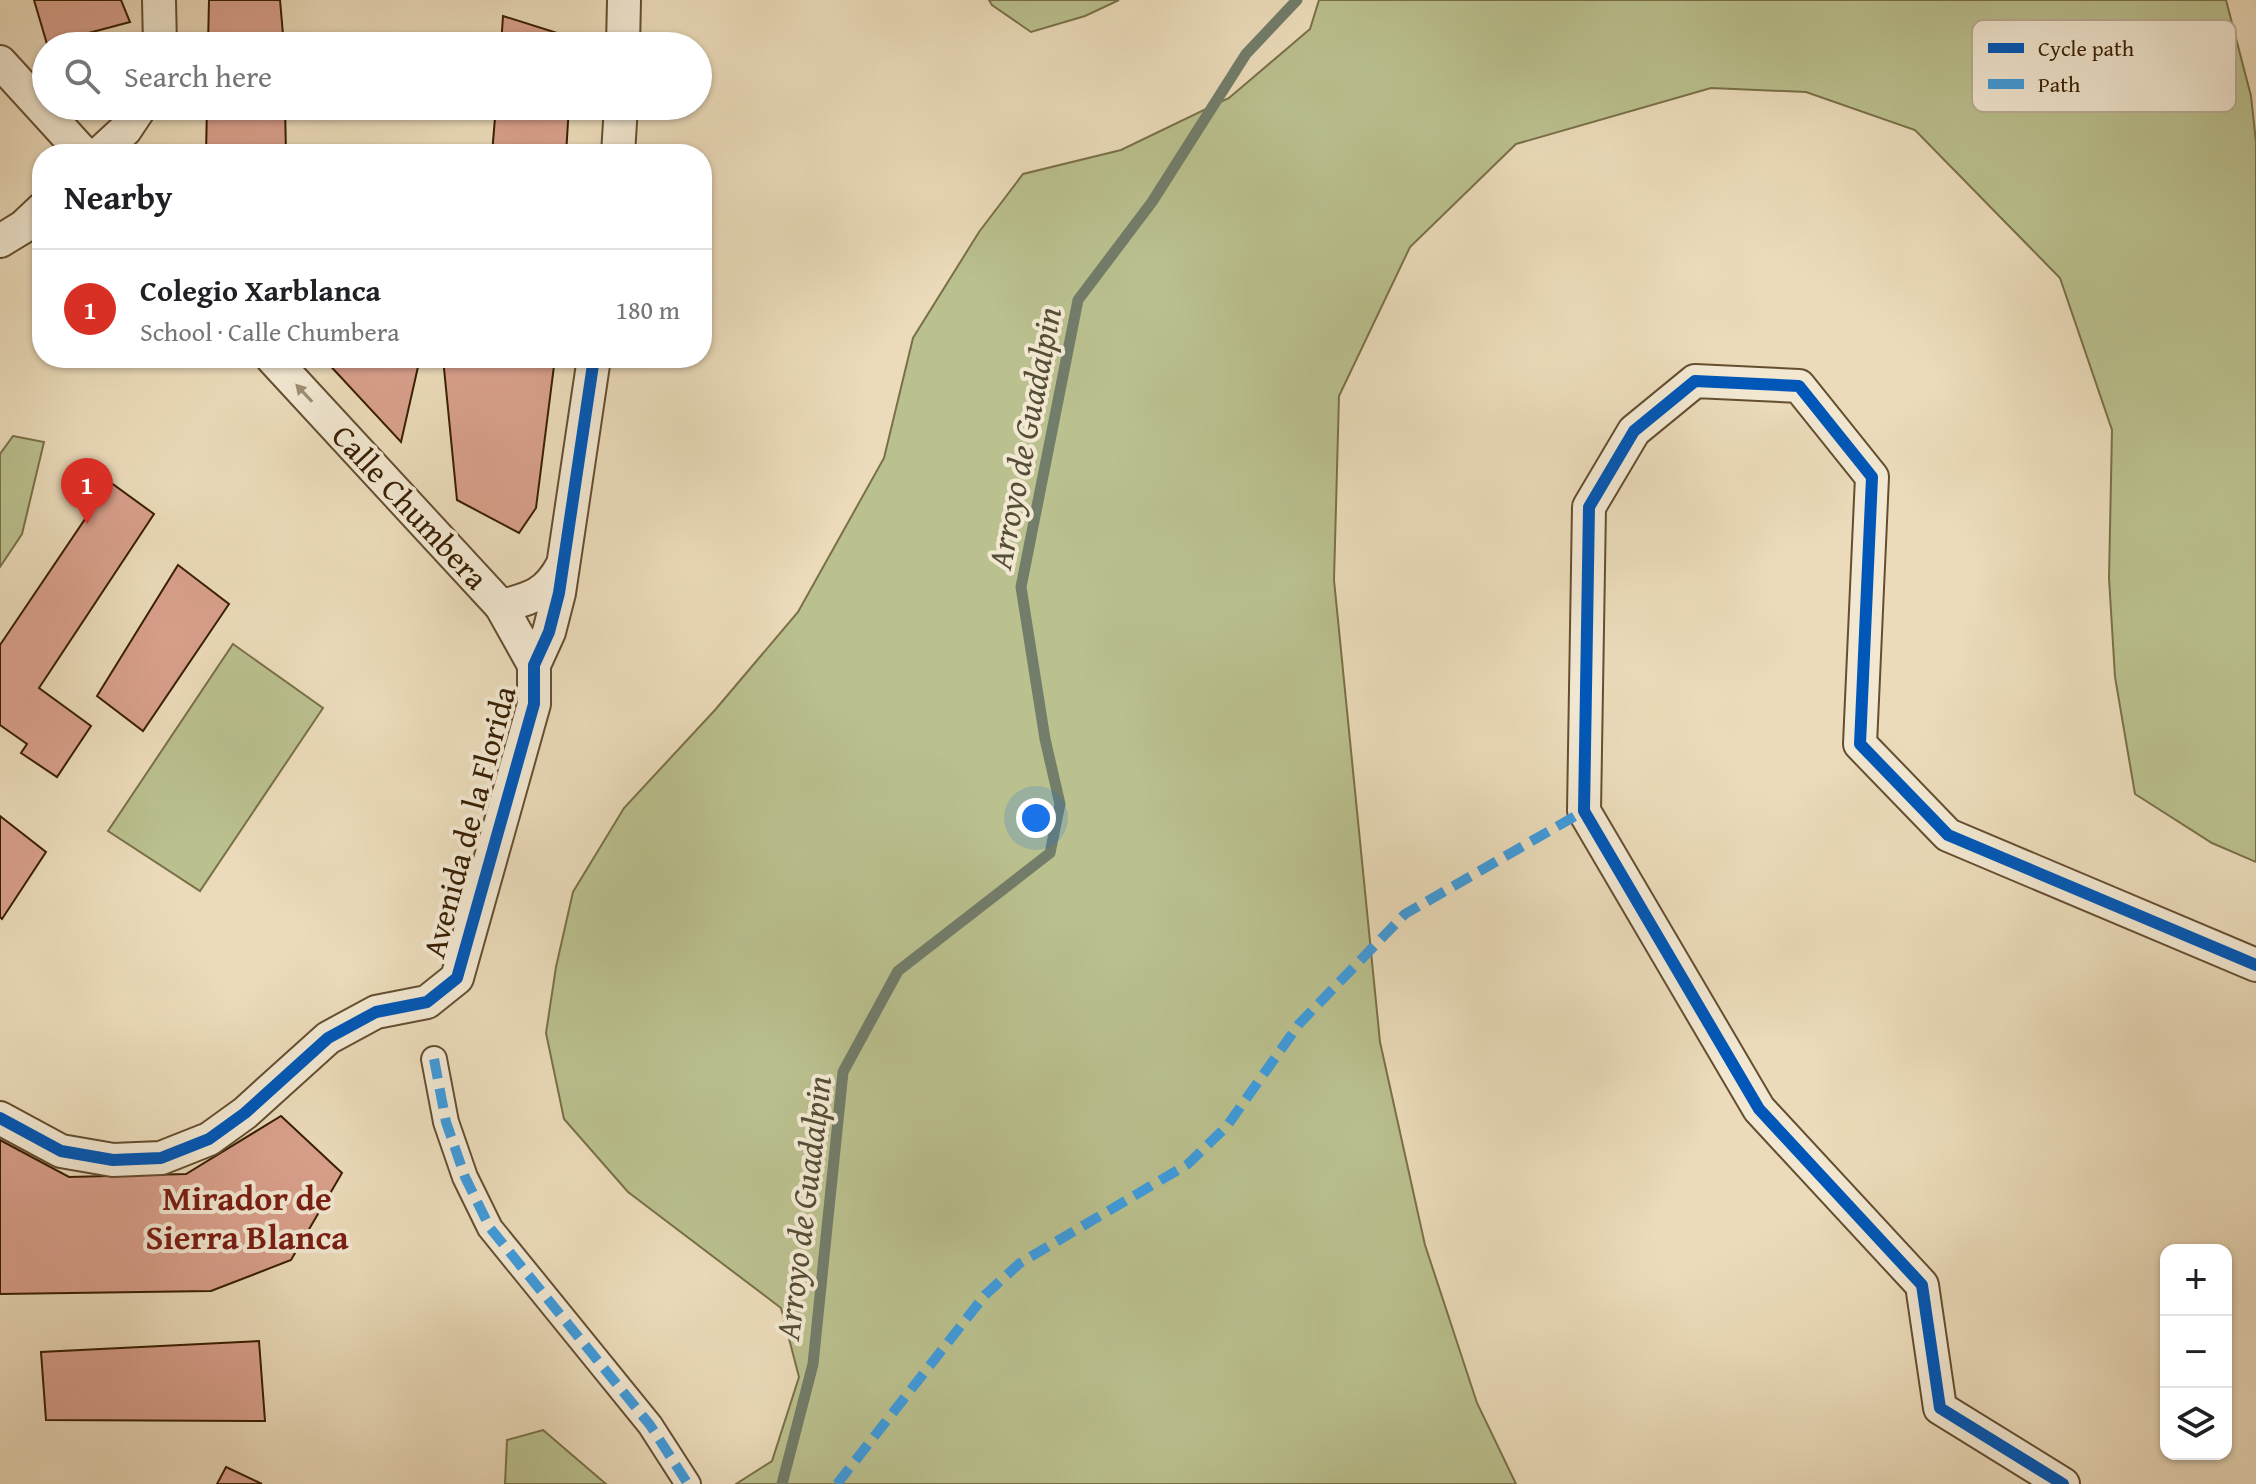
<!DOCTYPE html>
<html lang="en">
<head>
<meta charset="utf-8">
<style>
  :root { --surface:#fff; --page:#f6f6f6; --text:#202124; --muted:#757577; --line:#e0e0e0; --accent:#d93025 }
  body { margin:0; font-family:"Gentium Book Plus",serif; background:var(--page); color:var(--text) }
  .controls { position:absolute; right:24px; bottom:24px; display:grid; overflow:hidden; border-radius:16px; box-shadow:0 2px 6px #0004 }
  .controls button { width:72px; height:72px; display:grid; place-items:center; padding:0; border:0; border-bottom:2px solid var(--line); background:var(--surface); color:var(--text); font:40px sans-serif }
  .you { position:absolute; left:1036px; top:818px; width:28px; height:28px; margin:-20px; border:6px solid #fff; border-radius:50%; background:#1a73e8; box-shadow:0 0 0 12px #1a73e833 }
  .badge { display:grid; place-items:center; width:52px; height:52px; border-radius:50%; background:var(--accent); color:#fff; font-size:26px; font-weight:700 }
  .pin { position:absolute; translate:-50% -66px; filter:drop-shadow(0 2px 4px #0008) }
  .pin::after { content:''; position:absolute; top:42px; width:28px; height:24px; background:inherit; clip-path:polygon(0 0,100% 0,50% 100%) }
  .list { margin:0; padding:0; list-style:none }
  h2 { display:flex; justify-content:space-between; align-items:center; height:104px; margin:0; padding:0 32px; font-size:34px }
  h2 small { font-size:26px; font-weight:400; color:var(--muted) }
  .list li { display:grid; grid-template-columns:52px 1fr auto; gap:24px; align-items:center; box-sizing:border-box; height:120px; padding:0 32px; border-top:2px solid var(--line) }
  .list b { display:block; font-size:30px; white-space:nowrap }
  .list p { margin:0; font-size:26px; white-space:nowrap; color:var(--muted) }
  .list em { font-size:26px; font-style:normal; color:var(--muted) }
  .icon { flex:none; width:44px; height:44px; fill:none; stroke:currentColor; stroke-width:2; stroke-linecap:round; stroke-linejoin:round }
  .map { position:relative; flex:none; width:2256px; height:1484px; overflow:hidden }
  .search { position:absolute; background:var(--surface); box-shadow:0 2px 6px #0004; left:32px; top:32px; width:680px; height:88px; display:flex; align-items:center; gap:20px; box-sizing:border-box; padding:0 28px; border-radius:44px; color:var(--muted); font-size:30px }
  .panel { position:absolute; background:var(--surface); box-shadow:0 2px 6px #0004; left:32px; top:144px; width:680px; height:224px; border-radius:32px }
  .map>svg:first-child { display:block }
  .green { fill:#bac08e; stroke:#797048; stroke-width:2 }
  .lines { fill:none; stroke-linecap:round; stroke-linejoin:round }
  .stream { stroke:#727d6a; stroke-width:11 }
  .building { fill:#d9a08c; stroke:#381f02; stroke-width:2 }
  .pedestrian-casing { stroke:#654e30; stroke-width:28 }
  .minor-casing { stroke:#654e30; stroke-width:36 }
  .pedestrian { stroke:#f2e8d2; stroke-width:24 }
  .minor { stroke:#f2e8d2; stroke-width:32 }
  .quiet { stroke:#3e9bdd; stroke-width:10; stroke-dasharray:20 10; stroke-linecap:butt }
  .cycleway-casing { stroke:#f2e8d2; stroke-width:17 }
  .cycleway { stroke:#0057b8; stroke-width:12 }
  .oneway { fill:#9e8e74 }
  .labels { text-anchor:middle; stroke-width:8; stroke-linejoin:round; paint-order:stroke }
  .street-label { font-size:32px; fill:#381f02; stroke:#f2e8d2 }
  .water-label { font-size:34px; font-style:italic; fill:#554e36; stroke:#f2e8d2 }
  .neighbourhood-label { font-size:34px; font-weight:bold; fill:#7a1f14; stroke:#f2e8d2 }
  .key { fill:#f2e8d2; stroke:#baac94; stroke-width:2 }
  .key-label { font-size:22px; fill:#381f02 }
</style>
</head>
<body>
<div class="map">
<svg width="2256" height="1484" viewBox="0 0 2256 1484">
  <rect width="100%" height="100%" fill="#ebdbba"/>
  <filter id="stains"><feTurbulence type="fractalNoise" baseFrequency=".0025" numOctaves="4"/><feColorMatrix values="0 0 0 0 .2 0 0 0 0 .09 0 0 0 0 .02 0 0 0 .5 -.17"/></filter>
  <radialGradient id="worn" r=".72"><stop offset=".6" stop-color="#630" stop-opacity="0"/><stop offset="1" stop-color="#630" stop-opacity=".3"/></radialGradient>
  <g class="green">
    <polygon points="989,0 1119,0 1085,16 1031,32 992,5"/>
    <polygon points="1319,0 2226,0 2251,96 2256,142 2256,862 2212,843 2135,794 2115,677 2109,578 2112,430 2060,278 1915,130 1806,92 1711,88 1516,144 1410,247 1339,396 1334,580 1380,1042 1425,1245 1477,1403 1516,1484 736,1484 772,1461 799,1377 781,1308 628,1192 564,1119 546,1033 556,967 573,892 624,808 715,710 798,612 884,458 913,338 979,232 1023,174 1121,150 1229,98 1310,29"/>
    <polygon points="13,436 44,442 22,534 0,567 0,454"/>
    <polygon points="233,644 323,708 200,891 108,831"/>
    <polygon points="543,1430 606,1484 505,1484 507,1440"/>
  </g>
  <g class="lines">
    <polyline class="stream" points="782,1484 813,1364 843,1072 898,971 1050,853 1060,804 1045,739 1021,587 1078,300 1152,202 1246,54 1297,0"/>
  </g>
  <g class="building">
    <polygon points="34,0 121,0 130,22 47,44"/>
    <polygon points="209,0 280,0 284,46 208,46"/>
    <polygon points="503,16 573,38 573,46 501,46"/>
    <polygon points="207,106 285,106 286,154 206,154"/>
    <polygon points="496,106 569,106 566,154 492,154"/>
    <polygon points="323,358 420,358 401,442"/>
    <polygon points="443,358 555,358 536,508 519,533 457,500"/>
    <polygon points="110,482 154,514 39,688 91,726 57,777 21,753 27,744 0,725 0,645"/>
    <polygon points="178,565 229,604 143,731 97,696"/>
    <polygon points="0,816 46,852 2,919 0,917"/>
    <polygon points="281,1116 342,1173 291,1260 211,1291 0,1294 0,1140 69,1177 186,1174"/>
    <polygon points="259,1341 265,1421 46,1420 41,1352"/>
    <polygon points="226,1467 262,1484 217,1484"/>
  </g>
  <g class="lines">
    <defs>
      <polyline id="pedestrian" points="434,1059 446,1122 465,1177 490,1228 650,1425 688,1484"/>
      <g id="minor">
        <polyline points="159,0 160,46"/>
        <polyline points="623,46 624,0"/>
        <polyline points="0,62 84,154"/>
        <polyline points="99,154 125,130 141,106"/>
        <polyline points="618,154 621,106"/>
        <polyline points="0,241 23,227 42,209"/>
        <polyline points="272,358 501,606 534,665"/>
        <path d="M 501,606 C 531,599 547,594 562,566"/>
        <polyline points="0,1118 61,1151 113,1160 161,1158 209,1139 245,1113 328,1038 376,1012 427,1002 457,978 534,704 534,665 549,632 559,593 594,358"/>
        <polyline points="2063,1484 1940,1408 1922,1285 1759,1109 1584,811 1589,507 1634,431 1695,381 1799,386 1872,477 1860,744 1948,835 2256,965"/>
      </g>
    </defs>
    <use href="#pedestrian" class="pedestrian-casing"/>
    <use href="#minor" class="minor-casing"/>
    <use href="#pedestrian" class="pedestrian"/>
    <use href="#minor" class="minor"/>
    <g class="quiet">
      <polyline points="434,1059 446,1122 465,1177 490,1228 650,1425 688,1484"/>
      <polyline points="837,1484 985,1295 1020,1263 1188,1164 1227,1126 1299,1024 1405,914 1584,811"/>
    </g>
    <defs>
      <g id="cycleway">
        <polyline points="0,1118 61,1151 113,1160 161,1158 209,1139 245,1113 328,1038 376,1012 427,1002 457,978 534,704 534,665 549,632 559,593 594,358"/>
        <polyline points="2063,1484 1940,1408 1922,1285 1759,1109 1584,811 1589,507 1634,431 1695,381 1799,386 1872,477 1860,744 1948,835 2256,965"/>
      </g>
    </defs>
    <use href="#cycleway" class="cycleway-casing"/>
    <use href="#cycleway" class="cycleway"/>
  </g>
  <defs><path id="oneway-solid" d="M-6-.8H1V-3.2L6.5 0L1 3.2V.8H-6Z" transform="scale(2)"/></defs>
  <use class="oneway" href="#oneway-solid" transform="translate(304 393) rotate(-133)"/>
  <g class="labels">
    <g class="street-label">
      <text transform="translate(410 507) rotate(47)" y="11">Calle Chumbera</text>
      <text transform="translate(469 822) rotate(-75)" y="11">Avenida de la Florida</text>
    </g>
    <g class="water-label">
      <text transform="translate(1024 438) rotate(-79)" y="12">Arroyo de Guadalpin</text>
      <text transform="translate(803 1208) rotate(-83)" y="12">Arroyo de Guadalpin</text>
    </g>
    <g class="neighbourhood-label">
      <text x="247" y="1210">Mirador de<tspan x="247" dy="39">Sierra Blanca</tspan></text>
    </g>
  </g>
  <rect x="1972" y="20" width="264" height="92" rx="12" class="key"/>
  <rect x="1988" y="43" width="36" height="10" fill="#0057b8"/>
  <rect x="1988" y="79" width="36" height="10" fill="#3e9bdd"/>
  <g class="key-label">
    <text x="2038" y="56">Cycle path</text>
    <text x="2038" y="92">Path</text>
  </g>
  <rect width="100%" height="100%" filter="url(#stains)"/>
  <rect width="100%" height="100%" fill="url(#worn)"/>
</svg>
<div class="controls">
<button>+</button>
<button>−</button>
<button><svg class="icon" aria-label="layers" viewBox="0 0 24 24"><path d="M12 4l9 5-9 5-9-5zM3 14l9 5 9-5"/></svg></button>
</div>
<div class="you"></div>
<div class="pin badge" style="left:87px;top:524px">1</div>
<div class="search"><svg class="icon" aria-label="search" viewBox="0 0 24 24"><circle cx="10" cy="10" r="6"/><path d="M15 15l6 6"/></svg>Search here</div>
<section class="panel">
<h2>Nearby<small></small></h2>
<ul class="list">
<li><span class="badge">1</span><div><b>Colegio Xarblanca</b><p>School · Calle Chumbera</p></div><em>180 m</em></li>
</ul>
</section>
</div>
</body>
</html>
